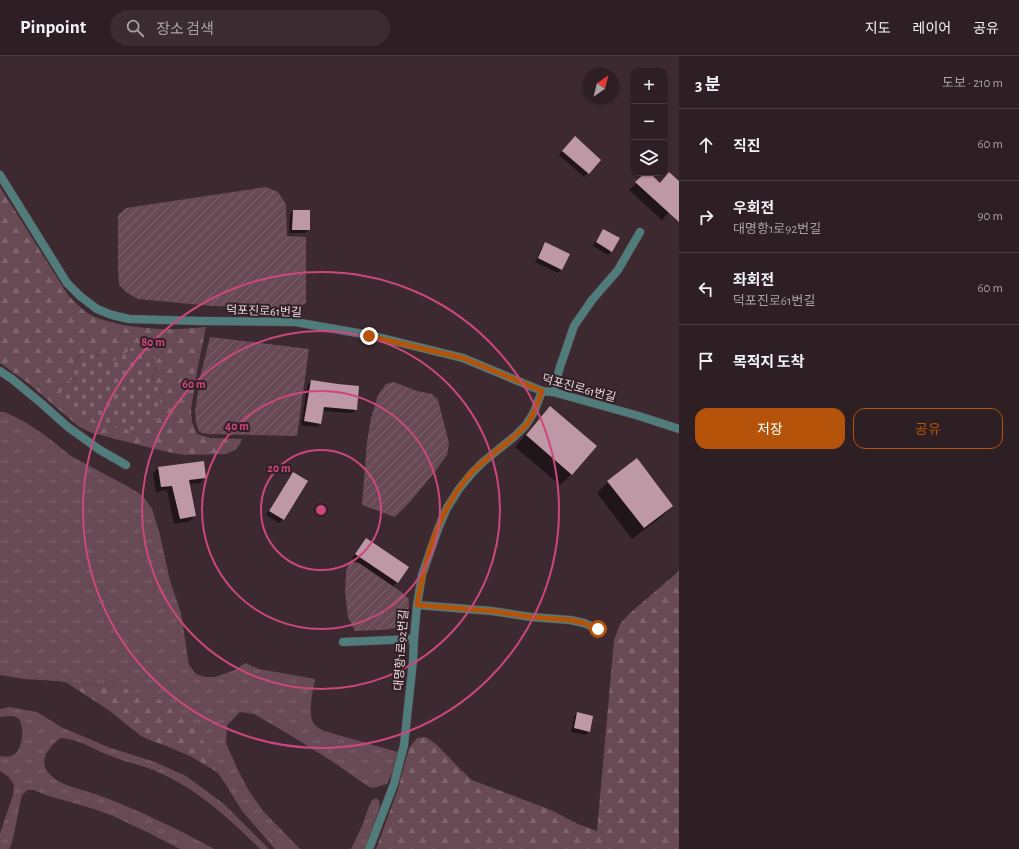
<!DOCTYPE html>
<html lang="ko">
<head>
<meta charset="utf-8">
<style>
  :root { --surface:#2e1f24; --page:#3a2c31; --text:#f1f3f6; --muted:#a7a2a6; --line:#493d41; --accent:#b45309 }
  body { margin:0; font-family:"Alegreya Sans","Noto Sans KR",sans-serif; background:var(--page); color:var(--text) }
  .controls { position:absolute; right:12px; top:12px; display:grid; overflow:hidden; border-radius:8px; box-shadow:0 1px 3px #0004 }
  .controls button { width:36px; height:36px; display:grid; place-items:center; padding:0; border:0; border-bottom:1px solid var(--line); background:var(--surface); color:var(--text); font:20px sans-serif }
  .compass { position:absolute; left:583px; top:12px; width:36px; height:36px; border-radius:50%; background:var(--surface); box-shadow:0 1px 3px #0004; rotate:35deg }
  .stop { position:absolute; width:12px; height:12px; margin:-9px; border:3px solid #b45309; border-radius:50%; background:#fff }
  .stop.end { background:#b45309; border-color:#fff; box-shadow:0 1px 4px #0008 }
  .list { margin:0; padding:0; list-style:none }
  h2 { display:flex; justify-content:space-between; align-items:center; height:52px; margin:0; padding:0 16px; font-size:17px }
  h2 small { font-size:13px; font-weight:400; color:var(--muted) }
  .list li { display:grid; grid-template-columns:26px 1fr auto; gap:12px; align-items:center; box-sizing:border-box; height:72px; padding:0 16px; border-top:1px solid var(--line) }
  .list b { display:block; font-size:15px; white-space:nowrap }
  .list p { margin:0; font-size:13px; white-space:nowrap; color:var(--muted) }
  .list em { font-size:13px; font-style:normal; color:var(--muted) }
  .actions { display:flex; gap:8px; padding:12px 16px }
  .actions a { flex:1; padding:9px 0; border:1px solid var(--accent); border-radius:12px; text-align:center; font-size:14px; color:var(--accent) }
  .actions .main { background:var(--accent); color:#fff }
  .icon { flex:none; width:22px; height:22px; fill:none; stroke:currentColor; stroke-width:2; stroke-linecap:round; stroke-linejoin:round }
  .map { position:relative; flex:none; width:679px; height:793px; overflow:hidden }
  header { display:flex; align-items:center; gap:24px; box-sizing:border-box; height:56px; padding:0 20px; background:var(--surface); border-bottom:1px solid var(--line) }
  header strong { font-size:19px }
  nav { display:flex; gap:22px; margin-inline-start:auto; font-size:14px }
  .search { width:280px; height:36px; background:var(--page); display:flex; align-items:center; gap:10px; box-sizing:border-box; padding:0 14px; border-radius:22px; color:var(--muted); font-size:15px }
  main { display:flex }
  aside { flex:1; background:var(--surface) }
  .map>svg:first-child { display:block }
  .grass { fill:url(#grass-tufts) }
  .forest { fill:url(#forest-firs); fill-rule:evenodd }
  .cemetery { fill:url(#cemetery-stones) }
  .garden { fill:url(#garden-furrows) }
  .shadow { fill:#0007 }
  .building { fill:#bf98a5 }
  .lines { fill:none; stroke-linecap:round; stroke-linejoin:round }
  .lane-casing { stroke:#58454c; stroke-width:9 }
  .lane { stroke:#507d7b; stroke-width:8 }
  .route { stroke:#b45309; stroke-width:5 }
  .ring { fill:none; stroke:#cb487c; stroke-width:2 }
  .labels { text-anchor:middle; stroke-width:4; stroke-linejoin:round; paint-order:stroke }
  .street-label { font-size:12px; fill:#e7d9dd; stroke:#332026 }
  .centre { fill:#cb487c; stroke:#332026; stroke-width:2 }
  .ring-label { font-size:12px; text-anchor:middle; font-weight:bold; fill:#cb487c; stroke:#332026; stroke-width:4; stroke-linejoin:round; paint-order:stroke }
</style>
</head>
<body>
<header>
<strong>Pinpoint</strong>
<div class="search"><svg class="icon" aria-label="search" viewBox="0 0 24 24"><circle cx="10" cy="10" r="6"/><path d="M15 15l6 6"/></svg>장소 검색</div>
<nav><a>지도</a><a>레이어</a><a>공유</a></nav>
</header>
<main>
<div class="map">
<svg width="679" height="793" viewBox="0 0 679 793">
  <defs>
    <pattern id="grass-tufts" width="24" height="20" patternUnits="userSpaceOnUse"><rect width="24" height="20" fill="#684a54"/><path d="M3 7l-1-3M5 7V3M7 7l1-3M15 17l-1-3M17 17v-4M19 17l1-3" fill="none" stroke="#7e646c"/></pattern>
    <pattern id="forest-firs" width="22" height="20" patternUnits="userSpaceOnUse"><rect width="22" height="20" fill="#684a54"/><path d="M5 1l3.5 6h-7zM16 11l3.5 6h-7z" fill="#7e646c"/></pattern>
    <pattern id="cemetery-stones" width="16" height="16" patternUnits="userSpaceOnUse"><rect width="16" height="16" fill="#684a54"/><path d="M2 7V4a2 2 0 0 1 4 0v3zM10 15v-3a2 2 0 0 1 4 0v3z" fill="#7e646c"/></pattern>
    <pattern id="garden-furrows" width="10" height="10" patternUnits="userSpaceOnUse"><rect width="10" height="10" fill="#684a54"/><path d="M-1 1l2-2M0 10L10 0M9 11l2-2" fill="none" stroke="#7e646c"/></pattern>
  </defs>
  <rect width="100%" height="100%" fill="#3d2930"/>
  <g class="grass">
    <path d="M 0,356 L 5,356 L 25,366 L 46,380 L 71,400 L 129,431 L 143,440 L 152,453 L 160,479 L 170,525 L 181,557 L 189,609 L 196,618 L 205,621 L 215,621 L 235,614 L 245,607 L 259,613 L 315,623 C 313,634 307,659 314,668 C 316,671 321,673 324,675 L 398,696 L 392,717 L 387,728 L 373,732 L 369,731 L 330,704 L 285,676 L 254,658 L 240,656 L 227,669 L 226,687 L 238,714 L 249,735 L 264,756 L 300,793 L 275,793 L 242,755 L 223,724 L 217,716 L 210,701 L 118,631 L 67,627 L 58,625 L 24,623 L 0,619 Z"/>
    <path d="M 10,651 L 37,656 L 61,671 L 108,691 L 155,706 L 186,720 L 224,748 L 269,793 L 260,793 C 230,763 197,733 158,716 C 142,709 125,706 108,699 C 90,692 80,683 60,682 C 51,690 40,700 46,713 C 49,718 54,723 60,726 C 69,731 81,733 91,737 C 97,738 103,741 109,743 C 144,757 180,774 214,793 L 180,793 L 149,777 L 113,760 L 94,753 L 49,740 L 34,734 L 27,734 L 22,739 L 12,787 L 9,793 L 0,793 L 0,777 L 13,739 L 14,729 L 9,721 L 0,715 L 0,700 C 5,701 11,701 15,698 C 23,692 26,665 16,661 C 11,659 5,661 0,661 L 0,653 Z"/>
    <polygon points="376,742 379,744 380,750 365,793 351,793 363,768 369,750 372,744"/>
  </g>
  <g class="forest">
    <path d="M 0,131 L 68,239 C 75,246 82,254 91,259 C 109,268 139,272 160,273 C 175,274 191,272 206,271 L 198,310 L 191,353 L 192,366 L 197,378 L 211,382 L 242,383 L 240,388 L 235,394 L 226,398 L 184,399 L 163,395 L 92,377 L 78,370 L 28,327 L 0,307 ZM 97,298 L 101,303 L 108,307 L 115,305 L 123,300 L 156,312 L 152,324 L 158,333 L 114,371 L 103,365 L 86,362 L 67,326 L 79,321 L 73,311 L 76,304 L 80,299 Z"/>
    <polygon points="679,515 679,793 376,793 398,733 409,692 417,682 426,681 437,689 461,714 472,724 551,754 578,768 597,775 614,584 620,568 629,558"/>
    <polygon points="67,627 118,631 146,638 175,650 193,670 202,683 217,716 190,700 166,690 152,685 141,680 107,653"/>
  </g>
  <path class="cemetery" d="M 142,290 C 160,300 158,306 152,324 L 158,333 L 160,347 L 157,362 L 149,370 L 132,374 L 114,371 L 103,365 L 86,362 L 75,358 L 64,348 L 61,340 L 61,333 L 67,326 L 78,322 C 76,319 74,317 73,314 C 73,305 83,294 92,296 C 97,297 98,301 102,303 C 102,304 107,306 108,307 L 115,305 L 132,292 Z"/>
  <g class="garden">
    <polygon points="266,131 278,136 286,148 287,180 306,181 306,247 298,252 212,250 138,243 127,237 119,229 118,214 118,159 126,152"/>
    <polygon points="210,281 309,293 297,380 207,378 199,376 196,367 195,355 201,317"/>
    <polygon points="394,326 417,335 432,338 438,344 449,387 447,399 434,417 408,448 395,461 362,449 367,386 371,362 378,339 386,328"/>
    <polygon points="350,506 359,507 400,535 409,543 408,562 403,571 383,574 355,575 348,561 345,537 346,515"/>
  </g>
  <g class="shadow">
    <polygon points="571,85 600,104 584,121 559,99"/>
    <polygon points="647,117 649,117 660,128 679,127 679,146 662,164 629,134"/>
    <polygon points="293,155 309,173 305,177 289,177 290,158"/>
    <polygon points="604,174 611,195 608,199 593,190 600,178"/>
    <polygon points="546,187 562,212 537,201 542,191"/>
    <polygon points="537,202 561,214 558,217 535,206"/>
    <polygon points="312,325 356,354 352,357 323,355 320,368 317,371 301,369 308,328"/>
    <polygon points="550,352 572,418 560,429 515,391 539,363"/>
    <polygon points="158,412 205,421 200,427 188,428 195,459 190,465 174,468 167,434 156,436 153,417"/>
    <polygon points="293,417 307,425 283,464 279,467 266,459 290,420"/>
    <polygon points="608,426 672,450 661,461 632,483 597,437"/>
    <polygon points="366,483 397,526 393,530 352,502 363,487"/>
    <polygon points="577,657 589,675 586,679 571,676 574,661"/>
  </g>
  <g class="building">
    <polygon points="575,80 601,104 589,118 562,95"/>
    <polygon points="669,116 679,125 679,166 635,126 645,117 650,117 660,127"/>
    <polygon points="293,154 310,154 310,174 292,174"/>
    <polygon points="603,173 620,182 612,196 596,186"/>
    <polygon points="545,186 570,198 562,214 538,202"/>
    <polygon points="311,324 338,328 359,330 357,354 324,351 321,368 304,365"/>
    <polygon points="550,350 597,390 572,419 526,379"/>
    <polygon points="637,402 673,450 644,472 607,425"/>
    <polygon points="204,405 206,422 189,424 196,460 180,463 172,430 161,431 158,411"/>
    <polygon points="293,416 308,425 284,464 269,455"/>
    <polygon points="366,482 409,511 398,527 355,498"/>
    <polygon points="577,656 593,660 590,676 574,672"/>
  </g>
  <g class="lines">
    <defs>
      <g id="lane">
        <polyline points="0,119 67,227 80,240 97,253 112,259 129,263 200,265 295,266 369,279 463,302 542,335 553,336 639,360 679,373"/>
        <polyline points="0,315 12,323 41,347 68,371 100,394 126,409"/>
        <polyline points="553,336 560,311 574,270 592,244 618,214 640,176"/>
        <polyline points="417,549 492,555 531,561 570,564 584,567 598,573"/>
        <polyline points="343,586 414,583"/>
        <polyline points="369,793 394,728 404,689 413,605 414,583 417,549 422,519 438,473 447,452 459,433 472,417 483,406 515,380 526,369 534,356 542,335"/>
      </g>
    </defs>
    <use href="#lane" class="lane-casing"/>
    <use href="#lane" class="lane"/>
  </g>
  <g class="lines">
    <path class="route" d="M 369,280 L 463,302 L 542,335 C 538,347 534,358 527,368 C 522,374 515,380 509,385 C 496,395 483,405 472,416 C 439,452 425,502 417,549 L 492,555 L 531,561 L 570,564 L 584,567 L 598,573"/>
  </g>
  <g class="ring">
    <circle cx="321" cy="454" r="60"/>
    <circle cx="321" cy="454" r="119"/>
    <circle cx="321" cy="454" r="179"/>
    <circle cx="321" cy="454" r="238"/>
  </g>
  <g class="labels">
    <g class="street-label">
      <text transform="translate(264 255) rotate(2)" y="4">덕포진로61번길</text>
      <text transform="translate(579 332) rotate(15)" y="4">덕포진로61번길</text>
      <text transform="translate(401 594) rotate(-86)" y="4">대명항1로92번길</text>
    </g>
  </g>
  <circle cx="321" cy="454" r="6" class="centre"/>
  <g class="ring-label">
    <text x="153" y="290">80 m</text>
    <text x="194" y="332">60 m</text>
    <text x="237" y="374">40 m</text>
    <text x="279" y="416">20 m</text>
  </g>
</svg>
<div class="controls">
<button>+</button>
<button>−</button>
<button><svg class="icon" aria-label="layers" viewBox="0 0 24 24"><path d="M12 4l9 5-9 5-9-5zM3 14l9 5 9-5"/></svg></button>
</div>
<svg class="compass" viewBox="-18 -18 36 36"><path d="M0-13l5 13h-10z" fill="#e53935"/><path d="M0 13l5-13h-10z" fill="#a7a2a6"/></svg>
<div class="stop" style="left:598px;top:573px"></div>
<div class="stop end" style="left:369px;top:280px"></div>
</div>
<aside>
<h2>3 분<small>도보 · 210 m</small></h2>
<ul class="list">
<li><svg class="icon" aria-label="ahead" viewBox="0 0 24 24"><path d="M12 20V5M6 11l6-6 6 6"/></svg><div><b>직진</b></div><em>60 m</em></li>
<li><svg class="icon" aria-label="right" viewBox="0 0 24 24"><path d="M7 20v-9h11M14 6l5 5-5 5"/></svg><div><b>우회전</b><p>대명항1로92번길</p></div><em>90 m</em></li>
<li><svg class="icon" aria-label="left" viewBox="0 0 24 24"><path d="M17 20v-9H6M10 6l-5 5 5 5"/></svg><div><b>좌회전</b><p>덕포진로61번길</p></div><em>60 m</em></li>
<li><svg class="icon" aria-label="arrive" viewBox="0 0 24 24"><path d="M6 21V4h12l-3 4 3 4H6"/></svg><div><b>목적지 도착</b></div></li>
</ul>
<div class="actions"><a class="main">저장</a><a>공유</a></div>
</aside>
</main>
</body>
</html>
